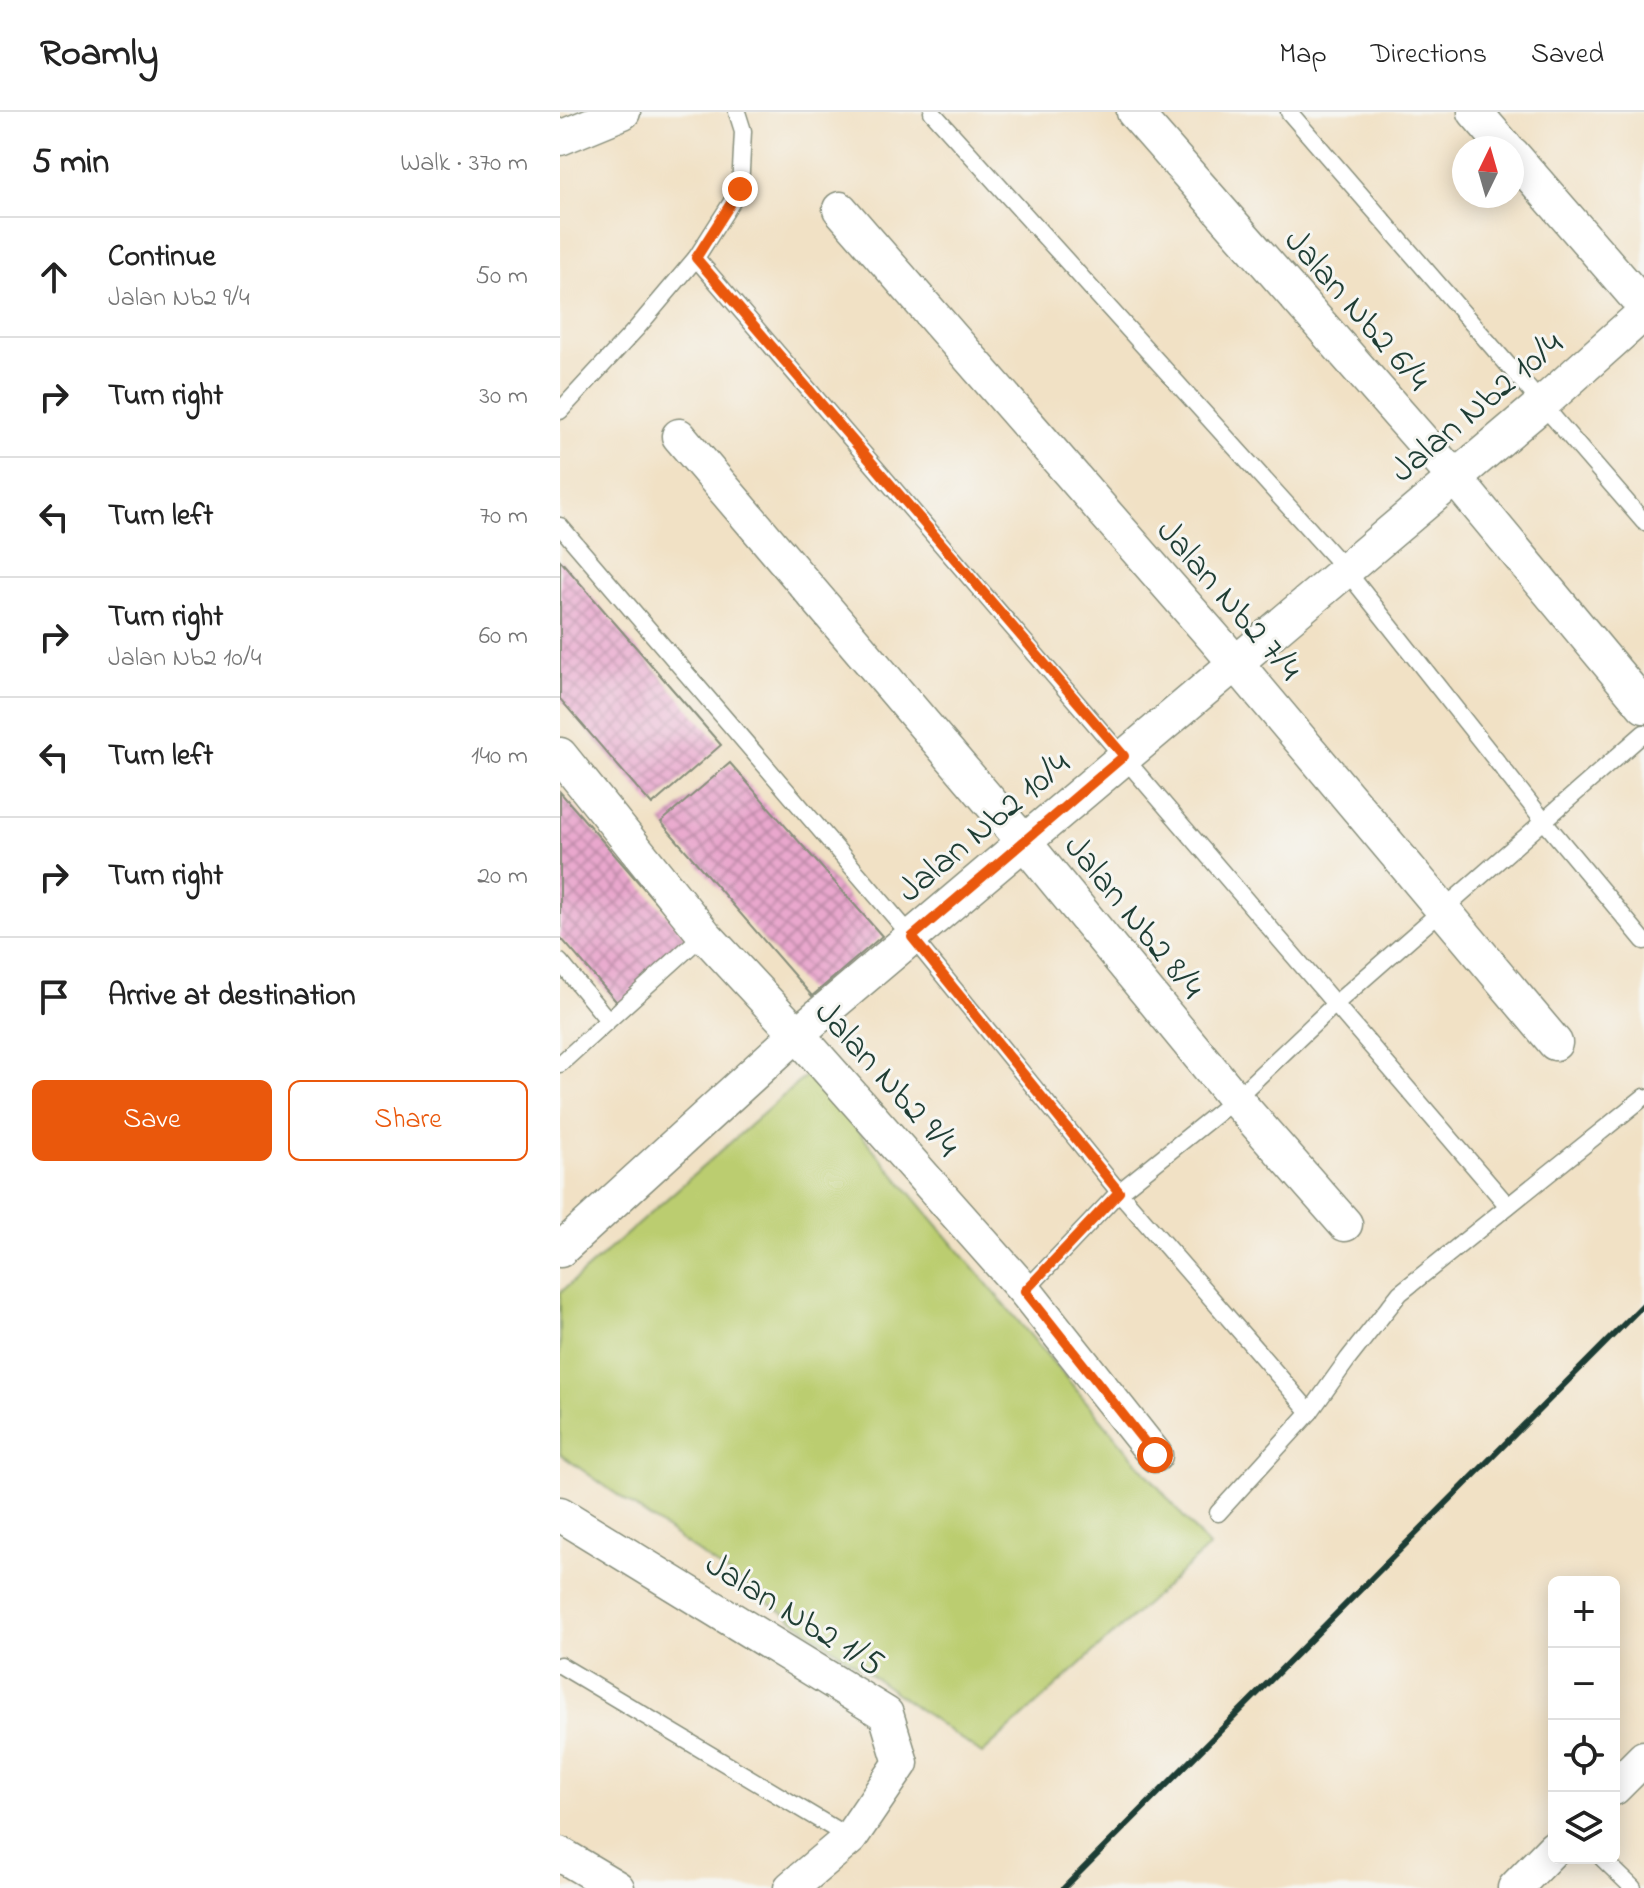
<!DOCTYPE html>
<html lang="en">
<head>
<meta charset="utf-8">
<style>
  :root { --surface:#fff; --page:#f2f2f2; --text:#222; --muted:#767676; --line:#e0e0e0; --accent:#ea580c }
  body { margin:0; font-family:"Indie Flower",sans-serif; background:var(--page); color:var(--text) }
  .controls { position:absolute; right:24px; bottom:24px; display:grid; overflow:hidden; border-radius:12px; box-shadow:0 4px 20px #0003 }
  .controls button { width:72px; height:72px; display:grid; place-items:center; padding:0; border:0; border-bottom:2px solid var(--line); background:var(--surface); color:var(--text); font:40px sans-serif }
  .compass { position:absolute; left:892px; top:24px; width:72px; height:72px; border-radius:50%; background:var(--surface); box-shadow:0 4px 20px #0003; rotate:5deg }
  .stop { position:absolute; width:24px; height:24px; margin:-18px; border:6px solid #ea580c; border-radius:50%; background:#fff }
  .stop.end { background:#ea580c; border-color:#fff; box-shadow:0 2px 8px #0008 }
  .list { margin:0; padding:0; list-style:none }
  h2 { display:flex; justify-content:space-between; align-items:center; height:104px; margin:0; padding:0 32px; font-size:34px }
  h2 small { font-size:26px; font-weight:400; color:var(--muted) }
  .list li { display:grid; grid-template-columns:52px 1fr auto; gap:24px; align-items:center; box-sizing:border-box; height:120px; padding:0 32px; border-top:2px solid var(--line) }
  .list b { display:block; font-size:30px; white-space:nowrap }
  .list p { margin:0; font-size:26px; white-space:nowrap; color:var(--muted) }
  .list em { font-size:26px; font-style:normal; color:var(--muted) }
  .actions { display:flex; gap:16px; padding:24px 32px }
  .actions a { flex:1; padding:18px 0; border:2px solid var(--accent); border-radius:12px; text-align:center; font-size:28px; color:var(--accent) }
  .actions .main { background:var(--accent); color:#fff }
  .icon { flex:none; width:44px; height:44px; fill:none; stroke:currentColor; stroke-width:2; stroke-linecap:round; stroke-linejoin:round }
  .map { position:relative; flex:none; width:1084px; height:1776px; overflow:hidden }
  header { display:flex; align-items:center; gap:48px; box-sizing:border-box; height:112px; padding:0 40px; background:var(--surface); border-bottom:2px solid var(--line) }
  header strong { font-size:38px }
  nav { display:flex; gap:44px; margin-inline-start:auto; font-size:28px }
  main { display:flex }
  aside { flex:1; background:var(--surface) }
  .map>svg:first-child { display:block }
  .green { fill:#bbcd70; stroke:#6d8552; stroke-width:2 }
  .building { fill:url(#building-cross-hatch) }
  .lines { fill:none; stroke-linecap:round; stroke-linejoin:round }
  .lane-casing { stroke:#888f7c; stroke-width:19 }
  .street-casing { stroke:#888f7c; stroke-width:37 }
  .lane { stroke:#fff; stroke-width:16 }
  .street { stroke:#fff; stroke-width:34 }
  .rail { stroke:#1f3d34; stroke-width:6 }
  .route { stroke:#ea580c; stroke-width:10 }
  .labels { text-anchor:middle; stroke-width:6; stroke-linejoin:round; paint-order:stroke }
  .street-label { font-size:36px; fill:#1f3d34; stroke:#f6f6f2 }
</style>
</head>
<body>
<header>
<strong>Roamly</strong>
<nav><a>Map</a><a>Directions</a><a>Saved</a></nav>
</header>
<main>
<aside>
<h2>5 min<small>Walk · 370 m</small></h2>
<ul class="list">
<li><svg class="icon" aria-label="ahead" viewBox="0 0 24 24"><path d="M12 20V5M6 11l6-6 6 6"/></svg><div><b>Continue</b><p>Jalan Nb2 9/4</p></div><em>50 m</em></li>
<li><svg class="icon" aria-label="right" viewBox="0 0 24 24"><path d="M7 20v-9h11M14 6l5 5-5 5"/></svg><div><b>Turn right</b></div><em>30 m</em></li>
<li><svg class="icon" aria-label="left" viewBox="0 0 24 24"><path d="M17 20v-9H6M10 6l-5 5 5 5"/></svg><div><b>Turn left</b></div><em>70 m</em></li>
<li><svg class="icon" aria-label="right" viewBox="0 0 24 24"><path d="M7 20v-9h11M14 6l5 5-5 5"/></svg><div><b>Turn right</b><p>Jalan Nb2 10/4</p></div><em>60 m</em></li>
<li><svg class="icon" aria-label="left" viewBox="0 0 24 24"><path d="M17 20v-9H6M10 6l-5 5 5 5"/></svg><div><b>Turn left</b></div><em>140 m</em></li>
<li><svg class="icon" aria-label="right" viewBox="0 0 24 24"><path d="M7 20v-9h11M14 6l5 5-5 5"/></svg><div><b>Turn right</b></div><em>20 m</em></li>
<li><svg class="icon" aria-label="arrive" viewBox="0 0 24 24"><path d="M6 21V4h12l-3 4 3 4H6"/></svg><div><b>Arrive at destination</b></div></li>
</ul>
<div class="actions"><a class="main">Save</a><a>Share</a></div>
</aside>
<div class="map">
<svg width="1084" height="1776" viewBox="0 0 1084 1776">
  <defs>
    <pattern id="building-cross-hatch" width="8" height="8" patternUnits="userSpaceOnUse" patternTransform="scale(2)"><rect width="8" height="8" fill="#e9a7cd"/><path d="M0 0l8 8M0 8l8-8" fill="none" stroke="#bc89a7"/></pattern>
  </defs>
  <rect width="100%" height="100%" fill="#f6f6f2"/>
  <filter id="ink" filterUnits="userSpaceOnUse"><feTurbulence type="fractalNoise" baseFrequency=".0125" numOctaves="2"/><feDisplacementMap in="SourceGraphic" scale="16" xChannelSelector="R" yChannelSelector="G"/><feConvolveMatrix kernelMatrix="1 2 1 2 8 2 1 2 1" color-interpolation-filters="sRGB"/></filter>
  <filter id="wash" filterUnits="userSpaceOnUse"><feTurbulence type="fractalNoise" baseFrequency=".006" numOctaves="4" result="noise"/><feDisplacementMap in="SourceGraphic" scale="32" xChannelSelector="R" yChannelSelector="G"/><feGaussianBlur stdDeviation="1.8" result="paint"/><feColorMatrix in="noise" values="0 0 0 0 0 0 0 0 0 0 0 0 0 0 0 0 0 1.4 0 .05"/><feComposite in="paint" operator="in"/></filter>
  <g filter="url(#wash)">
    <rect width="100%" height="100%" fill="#f1e1c5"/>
    <polygon class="green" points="249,961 649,1435 422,1642 0,1342 0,1181"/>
    <g id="blocks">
      <g class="building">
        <polygon points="0,448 161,633 92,693 0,587"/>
        <polygon points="170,651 322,824 252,884 101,710"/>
        <polygon points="0,680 133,833 61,895 0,825"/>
      </g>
    </g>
  </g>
  <g filter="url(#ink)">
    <use href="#blocks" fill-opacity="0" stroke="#888f7c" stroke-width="2"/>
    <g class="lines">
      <defs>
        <g id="lane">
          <polyline points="372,0 785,457 984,709 1084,829"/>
          <polyline points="729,0 1084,410"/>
          <polyline points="136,146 948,1094"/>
          <polyline points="0,299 76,217 136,146 180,77 183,19 177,0"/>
          <polyline points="0,414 352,825 559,1080 750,1300"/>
          <polyline points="0,850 48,908"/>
          <polyline points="0,952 144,822"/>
          <polyline points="465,1179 559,1080 675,987 774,893 1084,621"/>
          <polyline points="658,1401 750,1300 788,1247 840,1181 1084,985"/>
          <polyline points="0,1553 290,1726"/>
          <polyline points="1042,1746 1073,1776"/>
        </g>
        <g id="street">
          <polyline points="574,0 894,365 1084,594"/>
          <polyline points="915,0 946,36"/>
          <polyline points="0,26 63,0"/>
          <polyline points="952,42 1084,194"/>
          <polyline points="280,97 675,550 995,931"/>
          <polyline points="119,324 464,730 675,987 785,1112"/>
          <polyline points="0,643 144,822 237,922 465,1179 595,1343"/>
          <polyline points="0,1138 237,922 982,292 1084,201"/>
          <polyline points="0,1402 326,1602 341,1651 290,1726 231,1776"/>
          <polyline points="1054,1676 1084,1646"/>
          <polyline points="0,1742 57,1776"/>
          <polyline points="955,1776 994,1736"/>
        </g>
      </defs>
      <use href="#lane" class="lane-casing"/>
      <use href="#street" class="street-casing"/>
      <use href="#lane" class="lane"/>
      <use href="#street" class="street"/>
      <polyline class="rail" points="504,1776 1084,1192"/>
    </g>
  </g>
  <g class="lines" filter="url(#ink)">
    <polyline class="route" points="180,77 136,146 564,644 352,825 559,1080 465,1179 595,1343"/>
  </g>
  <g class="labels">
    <g class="street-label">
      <text transform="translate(799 196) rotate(49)" y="13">Jalan Nb2 6/4</text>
      <text transform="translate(915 293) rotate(-40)" y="13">Jalan Nb2 10/4</text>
      <text transform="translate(671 486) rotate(49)" y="13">Jalan Nb2 7/4</text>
      <text transform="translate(422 713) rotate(-40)" y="13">Jalan Nb2 10/4</text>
      <text transform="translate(576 803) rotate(51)" y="13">Jalan Nb2 8/4</text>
      <text transform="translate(329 965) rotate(48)" y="13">Jalan Nb2 9/4</text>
      <text transform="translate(236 1500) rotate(32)" y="13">Jalan Nb2 1/5</text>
    </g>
  </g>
</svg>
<div class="controls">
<button>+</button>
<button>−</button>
<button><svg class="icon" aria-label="locate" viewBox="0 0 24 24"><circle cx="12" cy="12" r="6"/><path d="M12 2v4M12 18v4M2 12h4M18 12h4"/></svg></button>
<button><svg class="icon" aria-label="layers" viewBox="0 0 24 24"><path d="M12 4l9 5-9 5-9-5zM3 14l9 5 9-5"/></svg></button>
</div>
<svg class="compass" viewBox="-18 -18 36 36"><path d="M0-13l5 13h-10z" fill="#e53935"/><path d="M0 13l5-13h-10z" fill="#767676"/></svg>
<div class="stop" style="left:595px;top:1343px"></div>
<div class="stop end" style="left:180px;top:77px"></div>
</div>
</main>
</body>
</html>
